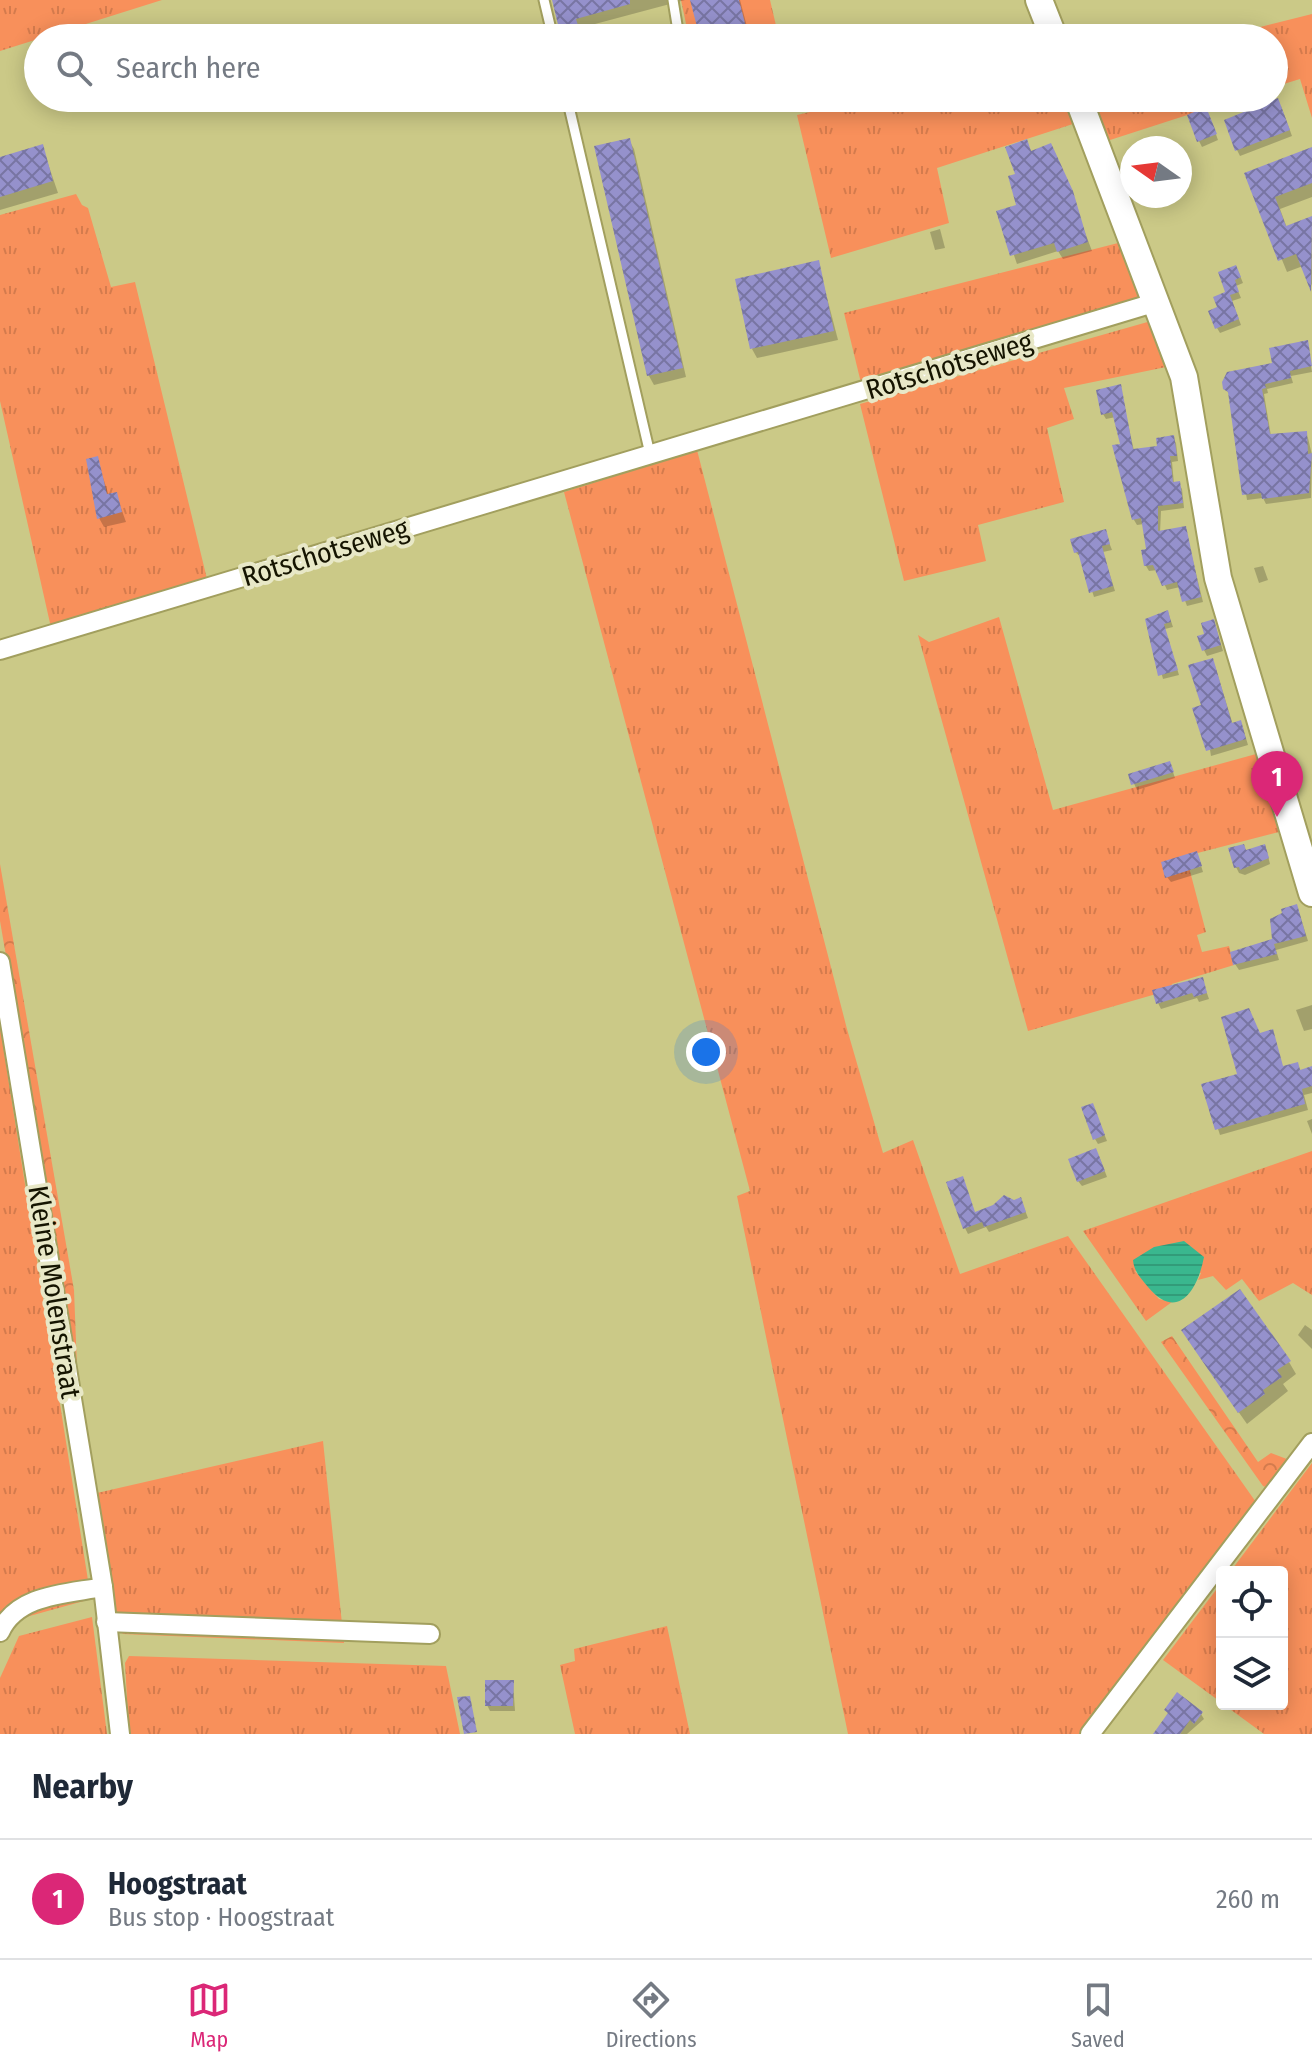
<!DOCTYPE html>
<html lang="en">
<head>
<meta charset="utf-8">
<style>
  :root { --surface:#fff; --page:#f6f6f7; --text:#1f2937; --muted:#747a83; --line:#e0e1e3; --accent:#db2777 }
  body { margin:0; font-family:"Fira Sans Condensed",sans-serif; background:var(--page); color:var(--text) }
  .controls { position:absolute; right:24px; bottom:24px; display:grid; overflow:hidden; border-radius:8px; box-shadow:0 4px 20px #0003 }
  .controls button { width:72px; height:72px; display:grid; place-items:center; padding:0; border:0; border-bottom:2px solid var(--line); background:var(--surface); color:var(--text); font:40px sans-serif }
  .compass { position:absolute; left:1120px; top:136px; width:72px; height:72px; border-radius:50%; background:var(--surface); box-shadow:0 4px 20px #0003; rotate:284deg }
  .you { position:absolute; left:706px; top:1052px; width:28px; height:28px; margin:-20px; border:6px solid #fff; border-radius:50%; background:#1a73e8; box-shadow:0 0 0 12px #1a73e833 }
  .badge { display:grid; place-items:center; width:52px; height:52px; border-radius:50%; background:var(--accent); color:#fff; font-size:26px; font-weight:700 }
  .pin { position:absolute; translate:-50% -66px; filter:drop-shadow(0 2px 4px #0008) }
  .pin::after { content:''; position:absolute; top:42px; width:28px; height:24px; background:inherit; clip-path:polygon(0 0,100% 0,50% 100%) }
  .list { margin:0; padding:0; list-style:none }
  h2 { display:flex; justify-content:space-between; align-items:center; height:104px; margin:0; padding:0 32px; font-size:34px }
  h2 small { font-size:26px; font-weight:400; color:var(--muted) }
  .list li { display:grid; grid-template-columns:52px 1fr auto; gap:24px; align-items:center; box-sizing:border-box; height:120px; padding:0 32px; border-top:2px solid var(--line) }
  .list b { display:block; font-size:30px; white-space:nowrap }
  .list p { margin:0; font-size:26px; white-space:nowrap; color:var(--muted) }
  .list em { font-size:26px; font-style:normal; color:var(--muted) }
  .icon { flex:none; width:44px; height:44px; fill:none; stroke:currentColor; stroke-width:2; stroke-linecap:round; stroke-linejoin:round }
  .map { position:relative; flex:none; width:1312px; height:1734px; overflow:hidden }
  .search { position:absolute; background:var(--surface); box-shadow:0 4px 20px #0003; left:24px; right:24px; top:24px; height:88px; display:flex; align-items:center; gap:20px; box-sizing:border-box; padding:0 28px; border-radius:44px; color:var(--muted); font-size:30px }
  .sheet { height:224px; background:var(--surface) }
  nav { display:flex; justify-content:space-around; align-items:center; box-sizing:border-box; height:112px; border-top:2px solid var(--line); background:var(--surface); font-size:22px; color:var(--muted) }
  nav a { display:grid; justify-items:center; gap:4px }
  nav .on { color:var(--accent) }
  .map>svg:first-child { display:block }
  .grass { fill:url(#grass-tufts) }
  .forest { fill:url(#forest-crowns) }
  .water { fill:url(#water-rules) }
  .shadow { fill:#0003 }
  .building { fill:url(#building-cross-hatch) }
  .lines { fill:none; stroke-linecap:round; stroke-linejoin:round }
  .lane-casing { stroke:#a29f5e; stroke-width:13 }
  .street-casing { stroke:#a29f5e; stroke-width:22 }
  .secondary-casing { stroke:#a29f5e; stroke-width:30 }
  .lane { stroke:#fff; stroke-width:9 }
  .street { stroke:#fff; stroke-width:18 }
  .secondary { stroke:#fff; stroke-width:26 }
  .labels { text-anchor:middle; stroke-width:8; stroke-linejoin:round; paint-order:stroke }
  .street-label { font-size:28px; fill:#151400; stroke:#e8e8c7 }
</style>
</head>
<body>
<div class="map">
<svg width="1312" height="1734" viewBox="0 0 1312 1734">
  <defs>
    <pattern id="grass-tufts" width="24" height="20" patternUnits="userSpaceOnUse" patternTransform="scale(2)"><rect width="24" height="20" fill="#f8905b"/><path d="M3 7l-1-3M5 7V3M7 7l1-3M15 17l-1-3M17 17v-4M19 17l1-3" fill="none" stroke="#d47b4d"/></pattern>
    <pattern id="forest-crowns" width="20" height="18" patternUnits="userSpaceOnUse" patternTransform="scale(2)"><rect width="20" height="18" fill="#f8905b"/><path d="M2 6a3 3 0 1 1 6 0M12 15a3 3 0 1 1 6 0" fill="none" stroke="#d47b4d"/></pattern>
    <pattern id="water-rules" width="6" height="5" patternUnits="userSpaceOnUse" patternTransform="scale(2)"><rect width="6" height="5" fill="#3ab78e"/><path d="M0 2.5h6" fill="none" stroke="#329c79"/></pattern>
    <pattern id="building-cross-hatch" width="8" height="8" patternUnits="userSpaceOnUse" patternTransform="scale(2)"><rect width="8" height="8" fill="#9591cc"/><path d="M0 0l8 8M0 8l8-8" fill="none" stroke="#7875a3"/></pattern>
  </defs>
  <rect width="100%" height="100%" fill="#cbc987"/>
  <g class="grass">
    <polygon points="0,0 162,0 0,51"/>
    <polygon points="681,0 770,0 778,34 757,38 689,38"/>
    <polygon points="1312,14 1312,118 1300,79 1274,87 1274,38 1217,38"/>
    <polygon points="870,98 1066,98 1076,123 937,168 949,223 831,258 797,115"/>
    <polygon points="1090,98 1240,98 1107,141"/>
    <polygon points="76,194 82,205 88,208 111,287 135,282 208,583 52,632 0,401 0,215"/>
    <polygon points="1122,242 1141,299 861,383 844,313"/>
    <polygon points="1151,321 1171,366 1064,388 1074,419 1047,428 1064,502 978,525 986,561 904,581 860,404"/>
    <polygon points="697,450 847,1029 883,1153 913,1140 960,1274 1068,1236 1258,1505 1084,1734 848,1734 737,1196 750,1191 564,492"/>
    <polygon points="999,617 1053,810 1256,754 1279,832 1186,856 1206,932 1197,935 1202,952 1229,946 1234,965 1172,984 1170,990 1028,1031 918,635 929,642"/>
    <polygon points="0,1027 91,1599 8,1622 0,1639"/>
    <polygon points="1312,1151 1312,1295 1293,1283 1259,1301 1242,1279 1226,1290 1213,1276 1198,1280 1201,1273 1135,1271 1159,1299 1172,1302 1146,1321 1083,1231"/>
    <polygon points="323,1441 344,1643 123,1634 118,1628 97,1493"/>
    <polygon points="1312,1463 1312,1734 1264,1734 1223,1704 1282,1704 1282,1572 1230,1572"/>
    <polygon points="1222,1582 1222,1703 1163,1660"/>
    <polygon points="92,1617 107,1734 0,1734 0,1678 19,1636"/>
    <polygon points="667,1626 690,1734 575,1734 560,1665 575,1661 574,1649"/>
    <polygon points="129,1656 446,1666 460,1734 129,1734 125,1663"/>
  </g>
  <g class="forest">
    <polygon points="0,864 74,1290 77,1367 0,921"/>
    <polygon points="1172,1336 1258,1462 1271,1453 1292,1461 1270,1489 1263,1486 1161,1342"/>
  </g>
  <path class="water" d="M 1184,1241 L 1204,1257 C 1198,1289 1178,1323 1148,1287 C 1141,1278 1134,1272 1133,1260 L 1154,1247 Z"/>
  <g class="shadow">
    <polygon points="554,0 685,0 580,28 583,38 564,38"/>
    <polygon points="693,0 740,0 750,38 702,38"/>
    <polygon points="1281,106 1292,136 1240,156 1237,150"/>
    <polygon points="1209,115 1218,140 1202,147 1199,141"/>
    <polygon points="629,140 634,149 686,377 654,385 649,376 596,148"/>
    <polygon points="42,146 58,193 0,210 0,159"/>
    <polygon points="1030,149 1032,153 1055,153 1092,251 1063,259 1058,251 1017,264 999,212 1019,206 1018,175"/>
    <polygon points="1312,149 1312,197 1280,209 1287,228 1312,218 1312,286 1303,266 1287,272 1247,174"/>
    <polygon points="940,229 945,248 935,250 930,232"/>
    <polygon points="818,263 838,340 757,358 752,349"/>
    <polygon points="1239,273 1243,283 1236,286 1241,298 1232,301 1241,325 1220,333 1217,328 1219,308 1228,294 1220,274"/>
    <polygon points="1307,342 1312,372 1291,376 1293,383 1267,389 1268,393 1264,394 1271,436 1305,433 1308,438 1312,455 1311,498 1266,504 1263,498 1247,500 1231,396 1225,389 1274,364"/>
    <polygon points="1120,387 1134,451 1159,448 1173,438 1176,443 1178,461 1172,462 1174,484 1179,484 1182,489 1184,508 1161,511 1160,533 1185,528 1203,602 1187,606 1180,587 1167,590 1158,570 1149,571 1146,566 1148,551 1144,524 1137,525 1134,520 1115,447 1122,445 1116,417 1106,419 1103,414"/>
    <polygon points="97,459 109,496 116,494 126,522 104,527 99,518"/>
    <polygon points="1105,532 1112,550 1103,552 1115,591 1094,597 1081,557 1075,552"/>
    <polygon points="1263,566 1268,580 1259,583 1254,568"/>
    <polygon points="1168,612 1173,627 1165,629 1179,675 1163,679 1147,620"/>
    <polygon points="1216,627 1223,651 1207,656 1204,650"/>
    <polygon points="1215,666 1233,725 1243,728 1248,745 1211,756 1203,706"/>
    <polygon points="1172,769 1175,778 1137,790 1130,775"/>
    <polygon points="1246,852 1267,852 1270,864 1245,875 1239,873 1236,867"/>
    <polygon points="1199,859 1203,872 1171,882 1167,877"/>
    <polygon points="1299,912 1308,941 1276,950 1279,960 1239,970 1235,964 1274,941"/>
    <polygon points="1202,979 1209,999 1199,1002 1197,998 1161,1009 1158,1003"/>
    <polygon points="1312,1005 1312,1029 1304,1031 1296,1010"/>
    <polygon points="1272,1031 1283,1068 1297,1064 1301,1071 1312,1070 1312,1093 1304,1095 1308,1110 1220,1135 1204,1086 1239,1076 1260,1035"/>
    <polygon points="1095,1111 1107,1141 1098,1144 1095,1139"/>
    <polygon points="1312,1119 1312,1134 1307,1121"/>
    <polygon points="1099,1156 1107,1177 1082,1186 1078,1181"/>
    <polygon points="1013,1202 1023,1205 1028,1218 989,1232 986,1227 968,1234 965,1228 975,1214"/>
    <polygon points="1305,1325 1312,1330 1312,1349 1298,1335"/>
    <polygon points="1191,1344 1289,1362 1296,1374 1283,1384 1288,1391 1247,1424"/>
    <polygon points="513,1682 515,1711 490,1711 487,1705"/>
    <polygon points="1166,1710 1201,1714 1204,1719 1187,1734 1159,1734 1169,1715"/>
  </g>
  <g class="building">
    <polygon points="552,0 630,0 630,4 576,19 580,32 561,37"/>
    <polygon points="690,0 739,0 747,31 721,38 700,38"/>
    <polygon points="1278,98 1290,130 1235,151 1224,120"/>
    <polygon points="1206,107 1217,134 1197,142 1187,115"/>
    <polygon points="630,138 683,368 647,376 594,146"/>
    <polygon points="1027,139 1031,151 1051,143 1073,191 1088,242 1057,252 1054,243 1010,256 996,211 1016,205 1008,176 1015,174 1005,147"/>
    <polygon points="43,144 53,181 0,197 0,157"/>
    <polygon points="1312,147 1312,183 1275,197 1286,226 1312,216 1311,292 1296,254 1278,261 1244,173"/>
    <polygon points="819,260 834,331 750,349 735,279"/>
    <polygon points="1236,265 1241,277 1235,280 1239,292 1230,295 1239,319 1215,329 1208,311 1217,307 1213,297 1225,292 1218,272"/>
    <polygon points="1308,340 1312,366 1290,371 1291,378 1265,384 1266,388 1262,389 1270,434 1307,431 1308,454 1312,453 1309,493 1262,499 1261,493 1242,495 1228,392 1223,389 1222,382 1227,372 1272,363 1269,348"/>
    <polygon points="1121,384 1133,449 1157,446 1156,438 1174,435 1177,456 1170,456 1173,482 1180,481 1183,503 1158,506 1158,531 1186,526 1201,597 1182,602 1177,582 1162,586 1153,565 1144,566 1141,550 1146,549 1141,518 1132,520 1112,445 1120,444 1112,412 1101,415 1096,390"/>
    <polygon points="98,456 107,494 117,492 122,512 97,519 86,459"/>
    <polygon points="1106,529 1110,544 1102,546 1113,586 1089,593 1078,552 1074,553 1070,539"/>
    <polygon points="1168,610 1171,622 1164,624 1178,670 1158,676 1145,619"/>
    <polygon points="1214,619 1221,645 1202,651 1197,636 1204,634 1201,623"/>
    <polygon points="1213,658 1232,723 1241,720 1246,739 1206,751 1192,708 1201,705 1188,665"/>
    <polygon points="1170,761 1174,772 1131,785 1128,774"/>
    <polygon points="1244,844 1246,850 1265,844 1269,858 1240,870 1239,867 1234,868 1228,848"/>
    <polygon points="1197,851 1202,866 1165,878 1161,862"/>
    <polygon points="1297,904 1306,936 1274,944 1277,954 1233,965 1230,952 1272,939 1270,919 1282,913 1281,909"/>
    <polygon points="1203,977 1207,993 1194,997 1192,993 1156,1004 1152,990"/>
    <polygon points="1249,1008 1260,1033 1273,1029 1283,1066 1298,1062 1300,1070 1312,1066 1312,1086 1302,1089 1305,1104 1215,1130 1201,1084 1237,1074 1221,1017"/>
    <polygon points="1093,1103 1105,1135 1093,1140 1081,1107"/>
    <polygon points="1096,1148 1105,1171 1077,1182 1068,1159"/>
    <polygon points="963,1176 975,1212 993,1205 1004,1195 1014,1200 1021,1197 1026,1212 984,1227 982,1222 963,1229 946,1182"/>
    <polygon points="1240,1289 1291,1361 1277,1370 1282,1377 1263,1390 1265,1394 1238,1413 1181,1330"/>
    <polygon points="485,1680 514,1680 513,1706 485,1706"/>
    <polygon points="1177,1692 1203,1712 1194,1724 1190,1720 1180,1734 1153,1734 1168,1713 1164,1710"/>
    <polygon points="470,1696 477,1732 464,1734 457,1697"/>
  </g>
  <g class="lines">
    <defs>
      <g id="lane">
        <polyline points="544,0 553,38"/>
        <polyline points="647,38 678,31 673,0"/>
        <polyline points="567,98 650,454"/>
      </g>
      <g id="street">
        <polyline points="0,650 1157,302"/>
        <polyline points="0,962 103,1587 120,1734"/>
        <polyline points="106,1622 430,1634"/>
        <path d="M 0,1632 C 17,1594 67,1594 103,1587"/>
        <polyline points="1090,1734 1312,1443"/>
      </g>
      <g id="secondary">
        <polyline points="1039,0 1054,38"/>
        <polyline points="1078,98 1184,377 1218,578 1312,893"/>
      </g>
    </defs>
    <use href="#lane" class="lane-casing"/>
    <use href="#street" class="street-casing"/>
    <use href="#secondary" class="secondary-casing"/>
    <use href="#lane" class="lane"/>
    <use href="#street" class="street"/>
    <use href="#secondary" class="secondary"/>
  </g>
  <g class="labels">
    <g class="street-label">
      <text transform="translate(949 365) rotate(-17)" y="10">Rotschotseweg</text>
      <text transform="translate(325 552) rotate(-17)" y="10">Rotschotseweg</text>
      <text transform="translate(55 1292) rotate(81)" y="10">Kleine Molenstraat</text>
    </g>
  </g>
</svg>
<div class="controls">
<button><svg class="icon" aria-label="locate" viewBox="0 0 24 24"><circle cx="12" cy="12" r="6"/><path d="M12 2v4M12 18v4M2 12h4M18 12h4"/></svg></button>
<button><svg class="icon" aria-label="layers" viewBox="0 0 24 24"><path d="M12 4l9 5-9 5-9-5zM3 14l9 5 9-5"/></svg></button>
</div>
<svg class="compass" viewBox="-18 -18 36 36"><path d="M0-13l5 13h-10z" fill="#e53935"/><path d="M0 13l5-13h-10z" fill="#747a83"/></svg>
<div class="you"></div>
<div class="pin badge" style="left:1277px;top:817px">1</div>
<div class="search"><svg class="icon" aria-label="search" viewBox="0 0 24 24"><circle cx="10" cy="10" r="6"/><path d="M15 15l6 6"/></svg>Search here</div>
</div>
<section class="sheet">
<h2>Nearby<small></small></h2>
<ul class="list">
<li><span class="badge">1</span><div><b>Hoogstraat</b><p>Bus stop · Hoogstraat</p></div><em>260 m</em></li>
</ul>
</section>
<nav>
<a class="on"><svg class="icon" aria-label="map" viewBox="0 0 24 24"><path d="M3 6l6-2 6 2 6-2v14l-6 2-6-2-6 2zM9 4v14M15 6v14"/></svg>Map</a>
<a><svg class="icon" aria-label="directions" viewBox="0 0 24 24"><path d="M12 3l9 9-9 9-9-9zM9 14v-3h6M13 9l2 2-2 2"/></svg>Directions</a>
<a><svg class="icon" aria-label="saved" viewBox="0 0 24 24"><path d="M7 4h10v16l-5-4-5 4z"/></svg>Saved</a>
</nav>
</body>
</html>
